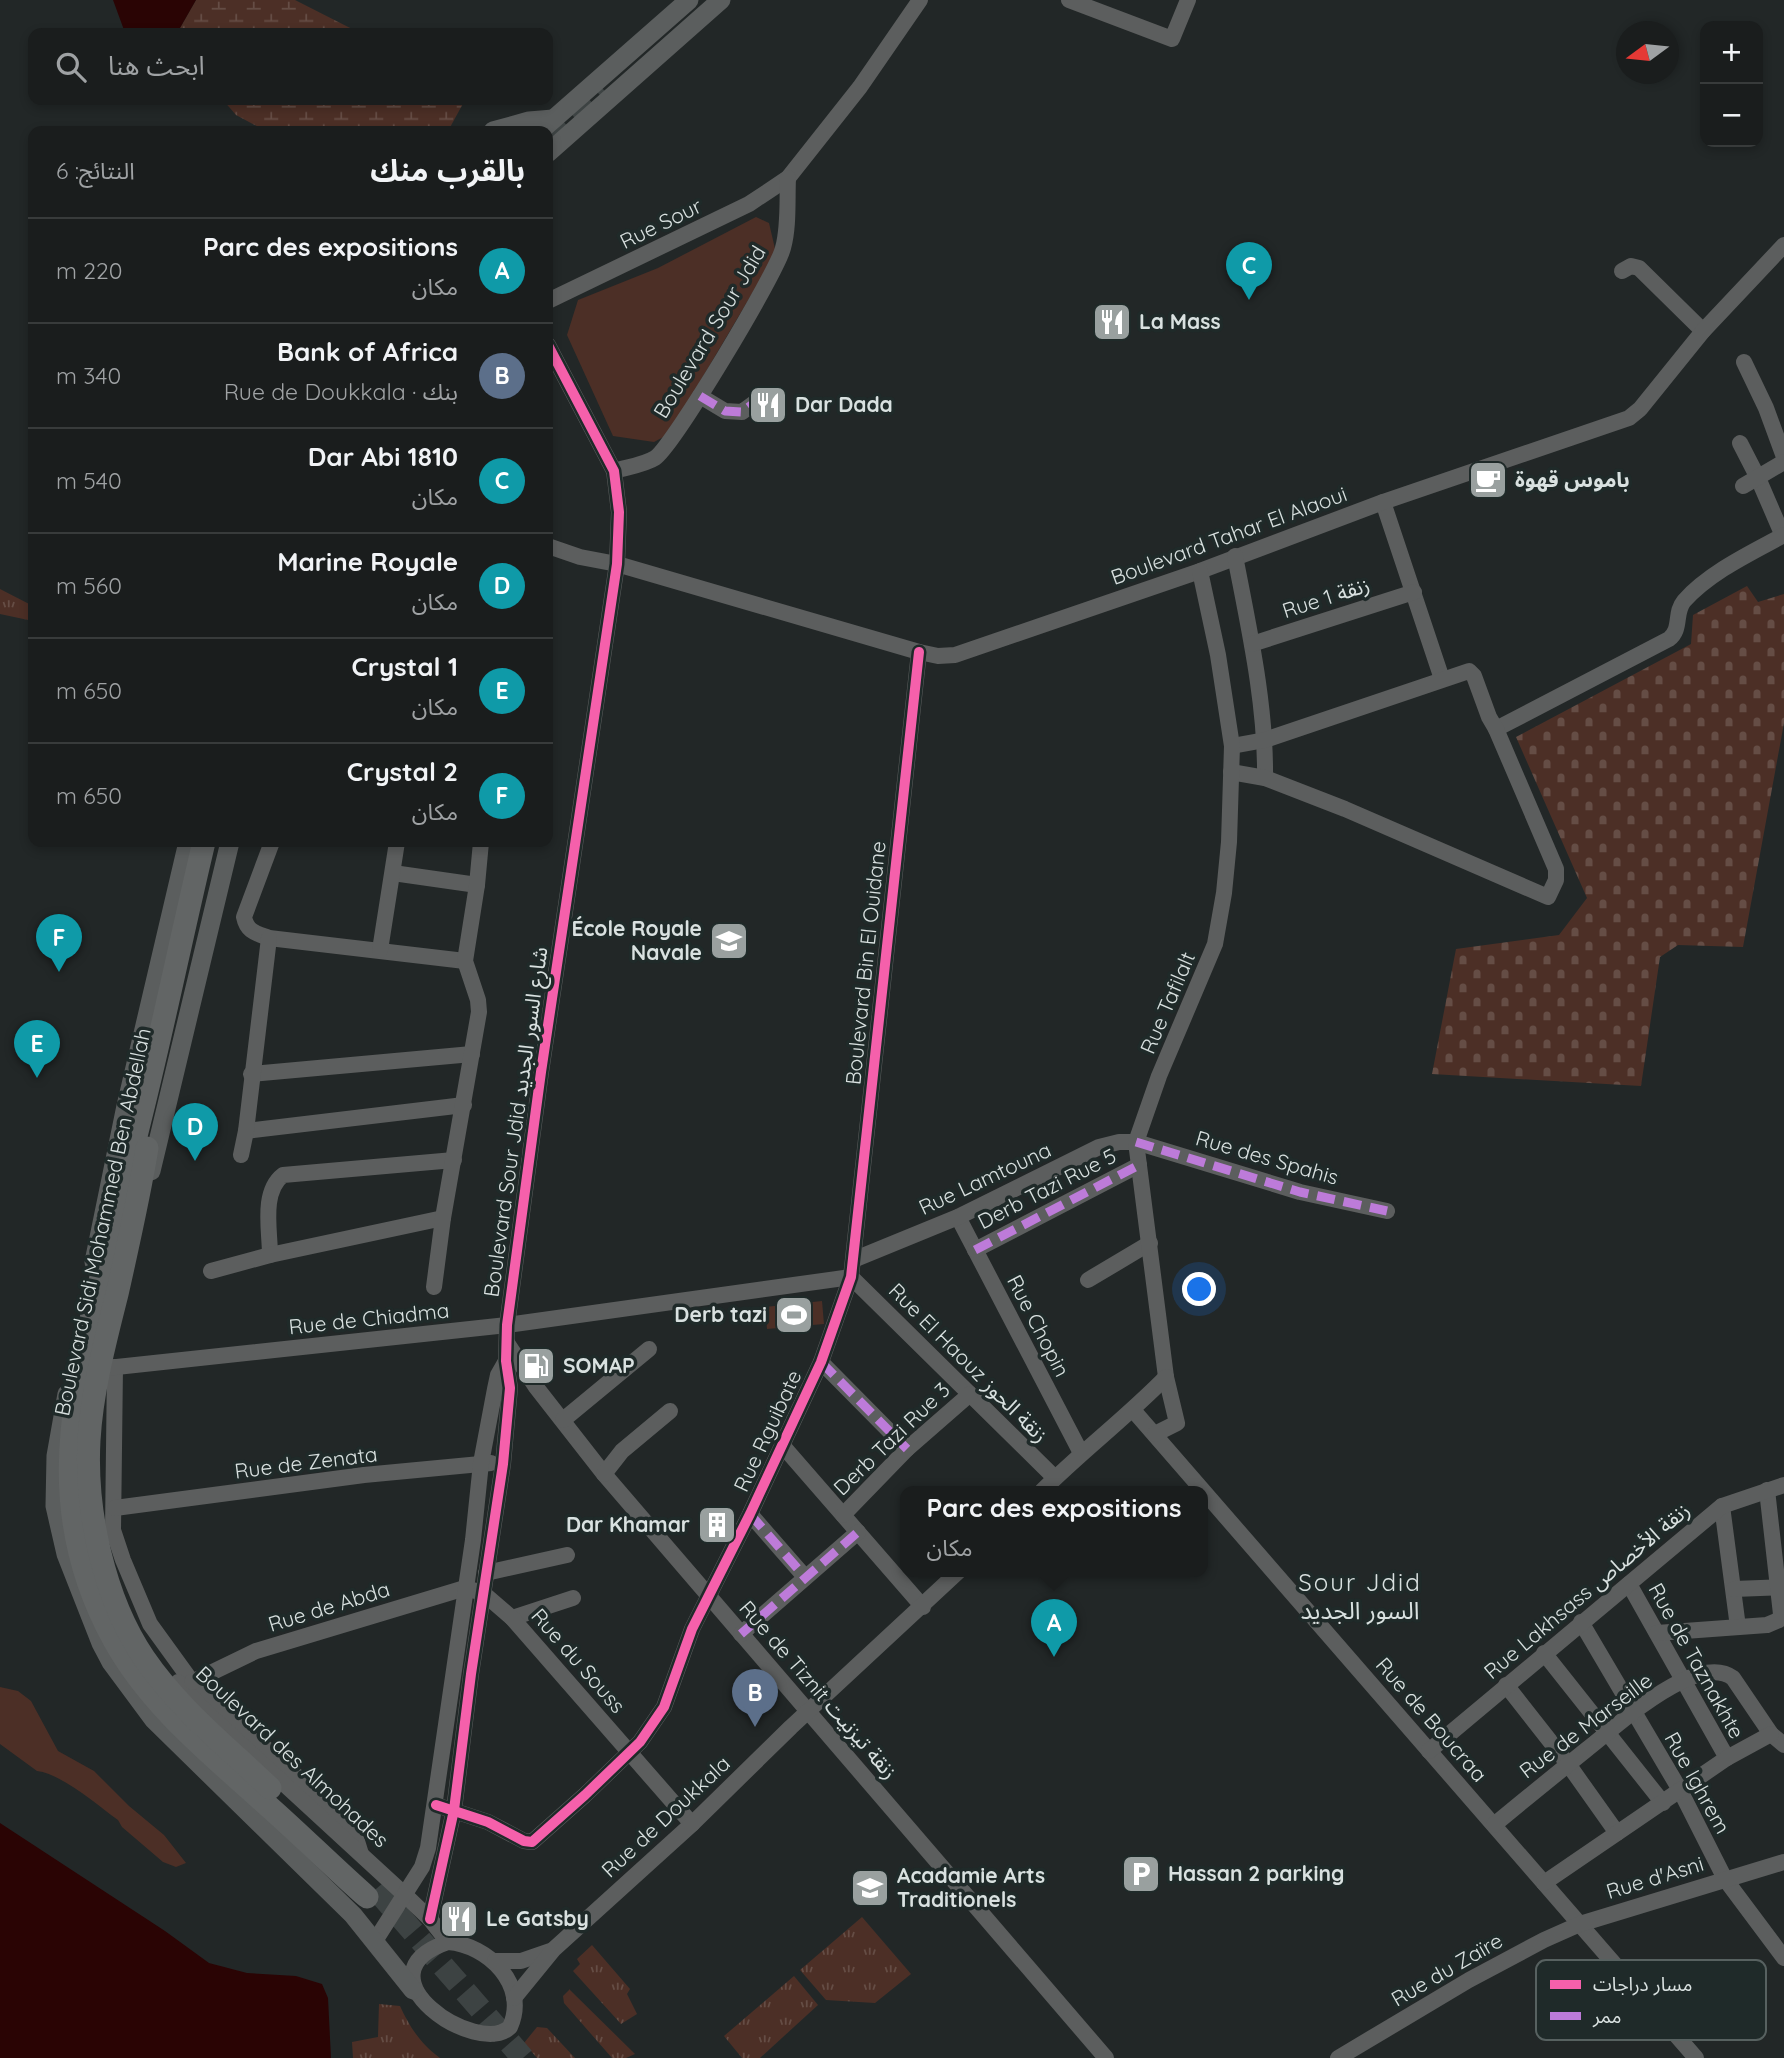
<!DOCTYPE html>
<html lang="ar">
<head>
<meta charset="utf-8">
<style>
  :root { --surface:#1a1d1d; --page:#232626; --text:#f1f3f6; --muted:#9fa2a4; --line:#383b3b; --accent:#99a09f }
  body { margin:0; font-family:Quicksand,"Noto Sans Arabic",sans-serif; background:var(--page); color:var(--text); direction:rtl }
  .controls { position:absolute; right:21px; top:21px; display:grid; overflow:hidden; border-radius:14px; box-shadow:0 4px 10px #0003 }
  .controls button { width:63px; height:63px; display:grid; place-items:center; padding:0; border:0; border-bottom:2px solid var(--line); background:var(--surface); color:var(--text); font:35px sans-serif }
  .compass { position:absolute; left:1616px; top:21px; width:63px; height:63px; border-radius:50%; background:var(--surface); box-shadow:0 4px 10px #0003; rotate:255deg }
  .you { position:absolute; left:1200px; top:1290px; width:24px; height:24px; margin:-18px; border:5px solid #fff; border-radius:50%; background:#1a73e8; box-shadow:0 0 0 10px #1a73e833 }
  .badge { display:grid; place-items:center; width:46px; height:46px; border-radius:50%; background:var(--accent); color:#fff; font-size:23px; font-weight:700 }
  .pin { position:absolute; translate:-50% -58px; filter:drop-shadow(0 2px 4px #0008) }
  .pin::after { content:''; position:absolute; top:37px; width:24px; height:21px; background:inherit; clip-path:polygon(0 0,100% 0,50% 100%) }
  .popup { position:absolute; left:900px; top:1486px; width:308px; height:91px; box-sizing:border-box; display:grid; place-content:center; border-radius:14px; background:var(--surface); filter:drop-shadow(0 2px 5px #0005); font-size:23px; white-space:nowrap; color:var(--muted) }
  .popup b { font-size:26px; color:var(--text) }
  .popup::after { content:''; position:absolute; left:50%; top:100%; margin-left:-14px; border:14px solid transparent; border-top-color:var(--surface) }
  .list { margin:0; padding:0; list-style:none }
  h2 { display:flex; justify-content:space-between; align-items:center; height:91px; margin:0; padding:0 28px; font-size:30px }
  h2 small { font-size:23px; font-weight:400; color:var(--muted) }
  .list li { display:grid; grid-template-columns:46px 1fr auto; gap:21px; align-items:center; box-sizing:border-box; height:105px; padding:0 28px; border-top:2px solid var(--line) }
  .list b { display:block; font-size:26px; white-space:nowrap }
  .list p { margin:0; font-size:23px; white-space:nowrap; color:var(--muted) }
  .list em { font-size:23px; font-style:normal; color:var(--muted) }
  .icon { flex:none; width:38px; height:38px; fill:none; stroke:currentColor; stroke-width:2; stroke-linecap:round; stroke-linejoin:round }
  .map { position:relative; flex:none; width:1784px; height:2058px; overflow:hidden; direction:ltr }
  .search { position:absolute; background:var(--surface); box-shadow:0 4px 10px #0003; left:28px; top:28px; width:525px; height:77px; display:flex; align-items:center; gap:18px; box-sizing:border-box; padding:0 24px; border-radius:14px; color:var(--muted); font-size:26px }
  .panel { position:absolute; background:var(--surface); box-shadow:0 4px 10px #0003; left:28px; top:126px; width:525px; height:721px; border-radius:14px; direction:rtl }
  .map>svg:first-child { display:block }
  .grass { fill:url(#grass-tufts) }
  .wetland { fill:url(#wetland-marsh) }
  .cemetery { fill:url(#cemetery-stones) }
  .park { fill:#4c2f26 }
  .water { fill:#2a0404 }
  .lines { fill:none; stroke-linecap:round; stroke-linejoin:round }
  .highway-tunnel { stroke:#3d4343; stroke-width:23; stroke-dasharray:23 11; stroke-linecap:butt }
  .minor { stroke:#5c5e5e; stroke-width:16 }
  .major { stroke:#5b5e5e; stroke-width:19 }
  .highway { stroke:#626565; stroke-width:23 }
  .quiet { stroke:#bd7bd9; stroke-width:9; stroke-dasharray:18 9; stroke-linecap:butt }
  .cycleway-casing { stroke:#1f2a29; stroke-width:15 }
  .cycleway { stroke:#f560ab; stroke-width:10 }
  .labels { text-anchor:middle; stroke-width:7; stroke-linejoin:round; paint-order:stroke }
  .street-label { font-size:21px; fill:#d9e1e0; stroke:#1f2a29 }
  .poi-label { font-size:21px; font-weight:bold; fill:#d9e1e0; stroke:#1f2a29; text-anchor:start }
  .quarter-label { font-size:24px; letter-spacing:2px; fill:#d9e1e0; stroke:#1f2a29 }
  .key { fill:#1f2a29; stroke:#576160; stroke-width:2 }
  .key-label { font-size:19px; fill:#d9e1e0 }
</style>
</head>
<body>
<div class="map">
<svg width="1784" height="2058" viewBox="0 0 1784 2058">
  <defs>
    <pattern id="grass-tufts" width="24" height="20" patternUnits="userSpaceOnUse" patternTransform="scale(1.75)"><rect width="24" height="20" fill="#4c2f26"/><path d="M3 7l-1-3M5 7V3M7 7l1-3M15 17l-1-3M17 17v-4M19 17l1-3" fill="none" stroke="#654d45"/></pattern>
    <pattern id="wetland-marsh" width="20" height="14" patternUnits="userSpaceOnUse" patternTransform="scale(1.75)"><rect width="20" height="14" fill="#4c2f26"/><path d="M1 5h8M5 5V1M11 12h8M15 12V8" fill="none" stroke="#654d45"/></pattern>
    <pattern id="cemetery-stones" width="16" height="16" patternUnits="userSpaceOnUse" patternTransform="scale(1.75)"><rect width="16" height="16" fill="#4c2f26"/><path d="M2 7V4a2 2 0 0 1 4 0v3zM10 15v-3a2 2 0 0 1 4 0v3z" fill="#654d45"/></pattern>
  </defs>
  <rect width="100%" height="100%" fill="#222727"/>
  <g class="grass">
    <polygon points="0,589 33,606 33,621 0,614"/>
    <polygon points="862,1917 911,1974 875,2003 826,2000 800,1970"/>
    <polygon points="592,1945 630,1989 627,1994 637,2014 621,2024 573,1971 580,1964 577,1959"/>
    <polygon points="794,1976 818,2005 760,2058 742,2058 724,2036"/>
    <polygon points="570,1989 570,1990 635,2054 626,2058 612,2058 564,2003 563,1996"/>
    <path d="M 379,2004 L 400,2006 C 410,2028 421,2044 440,2058 L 353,2058 L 352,2042 L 378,2037 Z"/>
    <polygon points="537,2027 547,2028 575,2058 537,2058 524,2043"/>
  </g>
  <g class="wetland">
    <polygon points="196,0 295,0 360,33 181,33 180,28"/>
    <polygon points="223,100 465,100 448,131 266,131 236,115"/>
  </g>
  <polygon class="cemetery" points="1747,586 1758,602 1784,594 1784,723 1743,947 1678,945 1660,957 1641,1086 1432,1074 1456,949 1559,935 1587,898 1516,737 1691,644 1693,615"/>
  <g class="park">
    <polygon points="756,217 769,223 776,253 669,434 654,442 613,436 567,335 578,300 658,268"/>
    <polygon points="822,1301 824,1324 767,1329 765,1307"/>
    <path d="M 0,1687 L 18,1691 L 31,1701 L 58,1751 L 94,1771 L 129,1806 L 164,1835 L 186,1863 L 176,1867 L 163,1862 L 122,1827 L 118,1820 C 97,1805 62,1774 37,1771 L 0,1744 Z"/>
  </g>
  <g class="water">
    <polygon points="113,0 196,0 180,28 181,33 138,33 124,30"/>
    <polygon points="0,1823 165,1931 209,1963 247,1973 296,1976 322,1984 328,1998 331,2058 0,2058"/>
  </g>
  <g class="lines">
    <g class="highway-tunnel">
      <polyline points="548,139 602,88"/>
      <polyline points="376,1889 523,2058"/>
    </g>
    <g class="minor">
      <polyline points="1069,0 1172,39 1188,0"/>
      <polyline points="1622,271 1631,266 1639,268 1703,331"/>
      <polyline points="548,301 749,204 788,178 860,87 920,0"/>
      <polyline points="1744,362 1766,408 1784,457"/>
      <polyline points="700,396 725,411 742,412 757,401"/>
      <polyline points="1740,443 1758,478 1783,536"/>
      <path d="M 614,471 C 627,467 644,465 655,458 C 673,446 777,273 783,248 C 789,227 787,200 788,178"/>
      <polyline points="1743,486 1784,462"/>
      <polyline points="1383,502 1442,679"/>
      <polyline points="548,546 580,557 617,564 919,652 938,656 955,655 1200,571 1383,502 1629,418 1640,409 1703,331 1784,245"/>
      <path d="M 1235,556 C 1249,629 1266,704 1265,778"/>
      <polyline points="1252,644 1414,592"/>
      <path d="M 1496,729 L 1669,639 C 1682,629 1674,613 1684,601 C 1710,572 1751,553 1784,535"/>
      <polyline points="1231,772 1265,778 1345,809 1548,897 1556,880 1556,869 1496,729 1489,717 1474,676 1469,671 1265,740 1232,746"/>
      <path d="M 272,842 L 244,917 C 247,932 256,933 269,938 L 465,961"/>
      <polyline points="393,873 477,885"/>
      <polyline points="380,950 397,842"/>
      <polyline points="251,1074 472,1054"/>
      <polyline points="246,1131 464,1105"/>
      <polyline points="241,1155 246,1131 269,938"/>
      <polyline points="958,1217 1081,1453"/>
      <polyline points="975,1250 1139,1165"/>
      <path d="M 270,1255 C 270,1231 261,1192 283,1175 L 454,1160"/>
      <polyline points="853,1260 958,1217 1099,1147 1119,1142 1136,1142 1300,1192 1387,1211"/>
      <polyline points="211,1271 270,1255 443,1218"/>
      <polyline points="851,1277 1055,1478"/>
      <polyline points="1088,1280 1150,1243"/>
      <polyline points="434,1287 443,1218 479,1012 478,1000 465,961 477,885 481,842"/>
      <polyline points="507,1343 536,1387 604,1474 1106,2058"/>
      <polyline points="821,1362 907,1449"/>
      <polyline points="115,1367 113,1530 123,1560 150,1624 192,1682 342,1817 357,1841 361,1854"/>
      <polyline points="98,1369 507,1325 851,1277"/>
      <polyline points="1133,1410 1696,2058"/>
      <polyline points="563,1420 649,1349"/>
      <polyline points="1155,1434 1177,1423 1166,1377 1136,1142 1159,1076 1215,944 1224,893 1229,842 1232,746 1218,655 1200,571"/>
      <polyline points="782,1445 923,1607"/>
      <polyline points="604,1474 622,1451 670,1411"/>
      <path d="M 1042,1491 C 1082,1451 1127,1417 1166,1377"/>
      <polyline points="1722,1506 1738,1627"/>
      <polyline points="115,1508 364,1475 491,1463"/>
      <polyline points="750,1514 805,1577"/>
      <polyline points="843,1515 907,1449 970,1394"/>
      <polyline points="486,1573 567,1555"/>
      <polyline points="1629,1584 1727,1758"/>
      <polyline points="1734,1589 1784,1587"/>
      <polyline points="512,1618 573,1598"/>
      <polyline points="1581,1622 1680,1790 1725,1879 1784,1958"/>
      <polyline points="1657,1633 1767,1625 1779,1620 1781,1614 1767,1490"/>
      <polyline points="741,1634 858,1532"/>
      <polyline points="1544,1653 1663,1803"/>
      <polyline points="178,1682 207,1713 405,1895 430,1919 448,1942"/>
      <polyline points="192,1682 256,1651 465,1588 483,1593 512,1618 692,1824"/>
      <polyline points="1506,1685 1568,1764 1617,1833"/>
      <polyline points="1429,1751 1722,1506 1784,1485"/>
      <polyline points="436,1805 488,1822 524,1841 532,1842 585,1795 640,1742 664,1707 692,1629 750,1514 821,1362 851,1277 919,652"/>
      <path d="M 1494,1825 C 1524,1800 1555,1775 1586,1750 C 1616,1726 1647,1698 1682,1681 C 1697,1674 1718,1667 1733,1678 L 1771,1734 L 1784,1745"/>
      <polyline points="1544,1883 1727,1758 1771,1734"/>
      <polyline points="430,1919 454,1810 471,1674 503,1464 510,1388 506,1361 507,1325 541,1072 617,564 619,512 614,471 548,345"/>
      <polyline points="375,1941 422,1867 428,1848 473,1540 481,1463 495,1389 498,1375 506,1361"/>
      <path d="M 448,1942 C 488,1945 529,1985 510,2027 C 478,2058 352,1975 448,1942 Z"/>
      <polyline points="495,1961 521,1961 550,1951"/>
      <polyline points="514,1998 554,1949 692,1824 791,1727 959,1571"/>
      <polyline points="1338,2058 1469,1980 1544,1940 1580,1924 1784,1862"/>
    </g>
    <g class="major">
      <polyline points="493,131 529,121 553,119"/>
      <polyline points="540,131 689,0"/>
      <polyline points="548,153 721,0"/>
      <polyline points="151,1171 230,842"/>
      <polyline points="94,1262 126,1106 188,842"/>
      <polyline points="67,1394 56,1456 55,1506 66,1554 101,1643 111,1662 154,1720 353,1915 413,1990"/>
    </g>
    <g class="highway">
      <path d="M 204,842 C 182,934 163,1028 140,1120 C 126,1178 111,1235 97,1293 C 68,1418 49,1522 114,1640 C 151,1707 211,1754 267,1805 C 301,1835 333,1867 367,1897"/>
      <path d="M 147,1148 C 139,1197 128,1245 117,1294 C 105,1342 92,1390 89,1440 C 85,1511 104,1599 144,1658 C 178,1708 227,1747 270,1788"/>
    </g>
    <g class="quiet">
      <polyline points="700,396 725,411 742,412 757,401"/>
      <polyline points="1136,1142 1300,1192 1387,1211"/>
      <polyline points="975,1250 1139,1165"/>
      <polyline points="821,1362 907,1449"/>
      <polyline points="750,1514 805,1577"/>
      <polyline points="741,1634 858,1532"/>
    </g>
    <defs>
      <g id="cycleway">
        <polyline points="436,1805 488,1822 524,1841 532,1842 585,1795 640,1742 664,1707 692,1629 750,1514 821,1362 851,1277 919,652"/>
        <polyline points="430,1919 454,1810 471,1674 503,1464 510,1388 506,1361 507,1325 541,1072 617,564 619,512 614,471 548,345"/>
      </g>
    </defs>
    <use href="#cycleway" class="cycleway-casing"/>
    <use href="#cycleway" class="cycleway"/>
  </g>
  <defs>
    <symbol id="restaurant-square" viewBox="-11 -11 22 22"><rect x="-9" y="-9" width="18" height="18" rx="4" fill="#99a09f" stroke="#1f2a29"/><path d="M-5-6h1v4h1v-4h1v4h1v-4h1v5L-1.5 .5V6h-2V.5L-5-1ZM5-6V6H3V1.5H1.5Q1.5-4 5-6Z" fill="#fff"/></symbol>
    <symbol id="cafe-square" viewBox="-11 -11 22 22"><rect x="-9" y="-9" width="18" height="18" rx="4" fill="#99a09f" stroke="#1f2a29"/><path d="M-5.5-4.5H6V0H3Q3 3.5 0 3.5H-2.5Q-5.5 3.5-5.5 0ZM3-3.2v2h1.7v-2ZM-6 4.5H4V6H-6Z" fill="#fff"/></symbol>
    <symbol id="school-square" viewBox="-11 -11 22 22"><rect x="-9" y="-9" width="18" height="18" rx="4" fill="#99a09f" stroke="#1f2a29"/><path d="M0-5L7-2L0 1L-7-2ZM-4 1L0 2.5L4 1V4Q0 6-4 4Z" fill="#fff"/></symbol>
    <symbol id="stadium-square" viewBox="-11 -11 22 22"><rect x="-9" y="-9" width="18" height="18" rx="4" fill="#99a09f" stroke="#1f2a29"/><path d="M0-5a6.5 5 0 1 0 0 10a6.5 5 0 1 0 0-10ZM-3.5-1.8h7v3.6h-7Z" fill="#fff"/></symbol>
    <symbol id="fuel-square" viewBox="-11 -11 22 22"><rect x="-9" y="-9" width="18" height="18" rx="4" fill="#99a09f" stroke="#1f2a29"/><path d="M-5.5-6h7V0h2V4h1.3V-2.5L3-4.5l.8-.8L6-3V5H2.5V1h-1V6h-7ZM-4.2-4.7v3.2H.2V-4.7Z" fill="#fff"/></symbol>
    <symbol id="building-square" viewBox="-11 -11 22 22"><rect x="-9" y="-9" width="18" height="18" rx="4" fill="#99a09f" stroke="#1f2a29"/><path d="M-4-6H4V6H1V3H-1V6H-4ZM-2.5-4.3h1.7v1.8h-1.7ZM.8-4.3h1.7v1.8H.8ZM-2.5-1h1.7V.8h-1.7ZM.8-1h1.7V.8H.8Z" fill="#fff"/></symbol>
    <symbol id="parking-square" viewBox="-11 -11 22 22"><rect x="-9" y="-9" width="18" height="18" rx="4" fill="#99a09f" stroke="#1f2a29"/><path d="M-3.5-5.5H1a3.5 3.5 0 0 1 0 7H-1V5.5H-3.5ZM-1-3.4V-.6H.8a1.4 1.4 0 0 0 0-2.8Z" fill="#fff"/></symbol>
  </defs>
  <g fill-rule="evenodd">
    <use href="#restaurant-square" x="1090" y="300" width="44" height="44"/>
    <use href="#restaurant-square" x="746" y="383" width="44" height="44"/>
    <use href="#cafe-square" x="1466" y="458" width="44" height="44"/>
    <use href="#school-square" x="707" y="919" width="44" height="44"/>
    <use href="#stadium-square" x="772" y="1293" width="44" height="44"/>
    <use href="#fuel-square" x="514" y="1344" width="44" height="44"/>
    <use href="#building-square" x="695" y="1503" width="44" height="44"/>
    <use href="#parking-square" x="1119" y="1852" width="44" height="44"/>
    <use href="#school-square" x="848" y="1866" width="44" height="44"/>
    <use href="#restaurant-square" x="437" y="1897" width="44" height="44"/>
  </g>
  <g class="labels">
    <g class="street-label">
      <text transform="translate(661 224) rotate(-26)" y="7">Rue Sour</text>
      <text transform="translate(710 332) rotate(-59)" y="7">Boulevard Sour Jdid</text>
      <text transform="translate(1229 536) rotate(-20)" y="7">Boulevard Tahar El Alaoui</text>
      <text transform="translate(1326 598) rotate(-18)" y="7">Rue 1 زنقة</text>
      <text transform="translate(866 963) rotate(-84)" y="7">Boulevard Bin El Ouidane</text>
      <text transform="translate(1168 1003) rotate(-67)" y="7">Rue Tafilalt</text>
      <text transform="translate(516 1122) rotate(-82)" y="7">Boulevard Sour Jdid شارع السور الجديد</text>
      <text transform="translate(1267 1158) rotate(16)" y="7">Rue des Spahis</text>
      <text transform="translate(985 1179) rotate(-25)" y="7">Rue Lamtouna</text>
      <text transform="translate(1047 1189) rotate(-27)" y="7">Derb Tazi Rue 5</text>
      <text transform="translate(103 1222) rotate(-78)" y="7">Boulevard Sidi Mohammed Ben Abdellah</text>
      <text transform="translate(369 1319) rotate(-6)" y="7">Rue de Chiadma</text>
      <text transform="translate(1038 1326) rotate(63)" y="7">Rue Chopin</text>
      <text transform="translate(968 1363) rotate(45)" y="7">Rue El Haouz زنقة الحوز</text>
      <text transform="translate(768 1431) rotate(-65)" y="7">Rue Rguibate</text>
      <text transform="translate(892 1439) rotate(-44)" y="7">Derb Tazi Rue 3</text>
      <text transform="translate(306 1463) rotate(-7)" y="7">Rue de Zenata</text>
      <text transform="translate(1587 1591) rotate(-40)" y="7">Rue Lakhsass زنقة الأخصاص</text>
      <text transform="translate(329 1607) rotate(-17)" y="7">Rue de Abda</text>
      <text transform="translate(578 1661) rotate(49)" y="7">Rue du Souss</text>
      <text transform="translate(1696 1661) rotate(61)" y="7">Rue de Taznakhte</text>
      <text transform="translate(818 1690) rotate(49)" y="7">Rue de Tiznit زنقة تيزنيت</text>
      <text transform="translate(1431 1720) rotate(49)" y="7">Rue de Boucraa</text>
      <text transform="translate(1586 1726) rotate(-37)" y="7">Rue de Marseille</text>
      <text transform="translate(292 1757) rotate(43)" y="7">Boulevard des Almohades</text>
      <text transform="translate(1697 1783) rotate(61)" y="7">Rue Ighrem</text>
      <text transform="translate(666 1817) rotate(-43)" y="7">Rue de Doukkala</text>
      <text transform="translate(1655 1878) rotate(-17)" y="7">Rue d'Asni</text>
      <text transform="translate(1447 1970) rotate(-30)" y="7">Rue du Zaïre</text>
    </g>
    <g class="poi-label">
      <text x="1139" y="329">La Mass</text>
      <text x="795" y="412">Dar Dada</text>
      <text x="1515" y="487">باموس قهوة</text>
      <text x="702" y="936" text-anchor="end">École Royale<tspan x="702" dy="24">Navale</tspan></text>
      <text x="767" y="1322" text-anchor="end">Derb tazi</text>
      <text x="563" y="1373">SOMAP</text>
      <text x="690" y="1532" text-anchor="end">Dar Khamar</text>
      <text x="1168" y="1881">Hassan 2 parking</text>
      <text x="897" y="1883">Acadamie Arts<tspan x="897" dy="24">Traditionels</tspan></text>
      <text x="486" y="1926">Le Gatsby</text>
    </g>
    <g class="quarter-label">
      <text x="1360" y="1591">Sour Jdid<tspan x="1360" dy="28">السور الجديد</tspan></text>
    </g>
  </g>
  <rect x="1536" y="1960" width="230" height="80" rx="10" class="key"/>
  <rect x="1550" y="1980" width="31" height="9" fill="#f560ab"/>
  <rect x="1550" y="2012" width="31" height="8" fill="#bd7bd9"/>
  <g class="key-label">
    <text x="1593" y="1991">مسار دراجات</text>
    <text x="1593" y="2023">ممر</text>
  </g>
</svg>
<div class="controls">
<button>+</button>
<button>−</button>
</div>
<svg class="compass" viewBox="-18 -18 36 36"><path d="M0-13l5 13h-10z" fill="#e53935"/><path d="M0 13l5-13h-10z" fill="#9fa2a4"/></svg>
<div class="you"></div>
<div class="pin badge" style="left:1054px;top:1657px;background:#0f9aa8">A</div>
<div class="popup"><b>Parc des expositions</b>مكان</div>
<div class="pin badge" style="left:755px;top:1727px;background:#5c6f8a">B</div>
<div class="pin badge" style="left:1249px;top:300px;background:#0f9aa8">C</div>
<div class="pin badge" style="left:195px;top:1161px;background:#0f9aa8">D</div>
<div class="pin badge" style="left:37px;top:1078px;background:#0f9aa8">E</div>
<div class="pin badge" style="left:59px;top:972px;background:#0f9aa8">F</div>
<div class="search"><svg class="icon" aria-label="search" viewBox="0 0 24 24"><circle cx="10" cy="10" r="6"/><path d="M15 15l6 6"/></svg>ابحث هنا</div>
<section class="panel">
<h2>بالقرب منك<small>النتائج: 6</small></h2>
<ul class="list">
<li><span class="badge" style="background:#0f9aa8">A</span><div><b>Parc des expositions</b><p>مكان</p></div><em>220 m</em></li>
<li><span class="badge" style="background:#5c6f8a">B</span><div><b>Bank of Africa</b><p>بنك · Rue de Doukkala</p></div><em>340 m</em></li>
<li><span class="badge" style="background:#0f9aa8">C</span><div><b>Dar Abi 1810</b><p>مكان</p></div><em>540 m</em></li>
<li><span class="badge" style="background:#0f9aa8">D</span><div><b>Marine Royale</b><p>مكان</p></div><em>560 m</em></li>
<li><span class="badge" style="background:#0f9aa8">E</span><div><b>Crystal 1</b><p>مكان</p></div><em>650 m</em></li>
<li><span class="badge" style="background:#0f9aa8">F</span><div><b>Crystal 2</b><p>مكان</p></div><em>650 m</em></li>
</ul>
</section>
</div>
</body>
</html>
